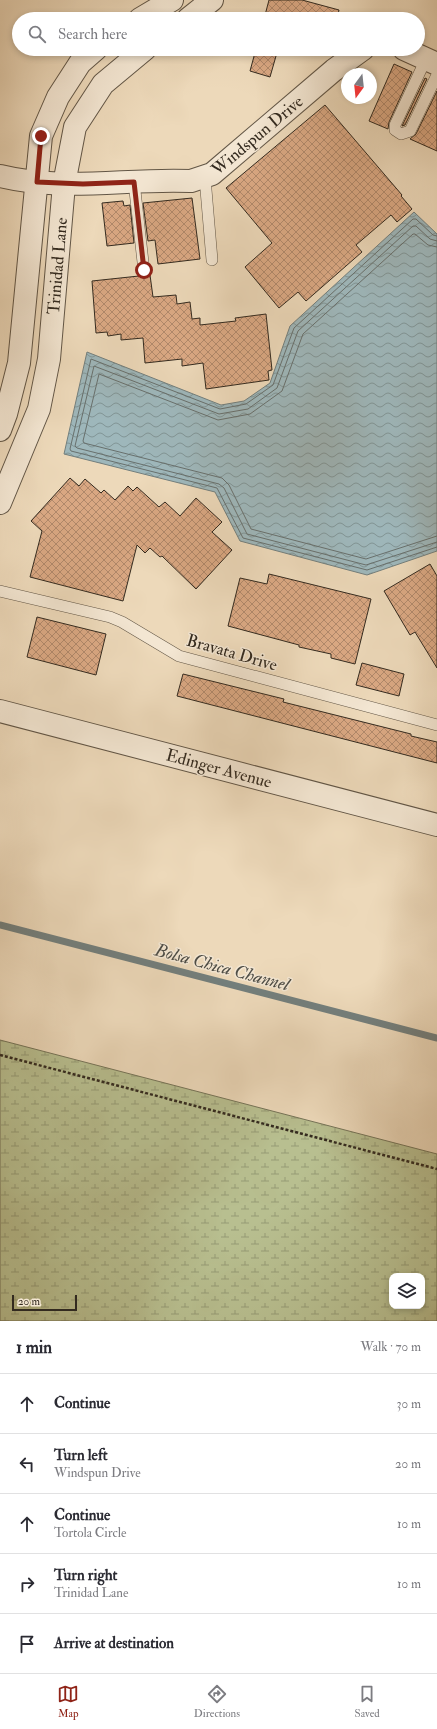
<!DOCTYPE html>
<html lang="en">
<head>
<meta charset="utf-8">
<style>
  :root { --surface:#fff; --page:#f2f2f3; --text:#2b2b33; --muted:#7c7c81; --line:#e1e1e2; --accent:#8f2418 }
  body { margin:0; font-family:"IM FELL Double Pica",serif; background:var(--page); color:var(--text) }
  .controls { position:absolute; right:12px; bottom:12px; display:grid; overflow:hidden; border-radius:8px; box-shadow:0 2px 6px #0003 }
  .controls button { width:36px; height:36px; display:grid; place-items:center; padding:0; border:0; border-bottom:1px solid var(--line); background:var(--surface); color:var(--text); font:20px sans-serif }
  .compass { position:absolute; left:341px; top:68px; width:36px; height:36px; border-radius:50%; background:var(--surface); box-shadow:0 2px 6px #0003; rotate:195deg }
  .scale { position:absolute; left:12px; bottom:10px; width:65px; box-sizing:border-box; padding-left:4px; border:2px solid #332a1f; border-top:0; font-size:11px; line-height:14px; white-space:nowrap; color:#332a1f; -webkit-text-stroke:3px #f3e6d2; paint-order:stroke }
  .stop { position:absolute; width:12px; height:12px; margin:-9px; border:3px solid #8f2418; border-radius:50%; background:#fff }
  .stop.end { background:#8f2418; border-color:#fff; box-shadow:0 1px 4px #0008 }
  .list { margin:0; padding:0; list-style:none }
  h2 { display:flex; justify-content:space-between; align-items:center; height:52px; margin:0; padding:0 16px; font-size:17px }
  h2 small { font-size:13px; font-weight:400; color:var(--muted) }
  .list li { display:grid; grid-template-columns:26px 1fr auto; gap:12px; align-items:center; box-sizing:border-box; height:60px; padding:0 16px; border-top:1px solid var(--line) }
  .list b { display:block; font-size:15px; white-space:nowrap }
  .list p { margin:0; font-size:13px; white-space:nowrap; color:var(--muted) }
  .list em { font-size:13px; font-style:normal; color:var(--muted) }
  .icon { flex:none; width:22px; height:22px; fill:none; stroke:currentColor; stroke-width:2; stroke-linecap:round; stroke-linejoin:round }
  .map { position:relative; flex:none; width:437px; height:1321px; overflow:hidden }
  .search { position:absolute; background:var(--surface); box-shadow:0 2px 6px #0003; left:12px; right:12px; top:12px; height:44px; display:flex; align-items:center; gap:10px; box-sizing:border-box; padding:0 14px; border-radius:22px; color:var(--muted); font-size:15px }
  .sheet { height:352px; background:var(--surface) }
  nav { display:flex; justify-content:space-around; align-items:center; box-sizing:border-box; height:56px; border-top:1px solid var(--line); background:var(--surface); font-size:11px; color:var(--muted) }
  nav a { display:grid; justify-items:center; gap:2px }
  nav .on { color:var(--accent) }
  .map>svg:first-child { display:block }
  .wetland { fill:url(#wetland-marsh); stroke:#767458; fill-rule:evenodd }
  .water { fill:url(#water-waves); stroke:#737f7d }
  .lines { fill:none; stroke-linecap:round; stroke-linejoin:round }
  .shore { stroke:#68706d; stroke-width:1 }
  .stream { stroke:#737f7d; stroke-width:7 }
  .building { fill:url(#building-cross-hatch); stroke:#332a1f }
  .service-casing { stroke:#625646; stroke-width:12 }
  .minor-casing { stroke:#625646; stroke-width:24 }
  .tertiary-casing { stroke:#625646; stroke-width:24 }
  .path { stroke:#332a1f; stroke-width:2.5; stroke-dasharray:3 2; stroke-linecap:butt }
  .service { stroke:#f3e6d2; stroke-width:11 }
  .minor { stroke:#f3e6d2; stroke-width:22 }
  .tertiary { stroke:#f3e6d2; stroke-width:22 }
  .route { stroke:#8f2418; stroke-width:5 }
  .labels { text-anchor:middle; stroke-width:3; stroke-linejoin:round; paint-order:stroke }
  .street-label { font-size:17px; fill:#332a1f; stroke:#f3e6d2 }
  .water-label { font-size:18px; font-style:italic; fill:#4e4d46; stroke:#f3e6d2 }
</style>
</head>
<body>
<div class="map">
<svg width="437" height="1321" viewBox="0 0 437 1321">
  <defs>
    <pattern id="wetland-marsh" width="20" height="14" patternUnits="userSpaceOnUse"><rect width="20" height="14" fill="#b8bf90"/><path d="M1 5h8M5 5V1M11 12h8M15 12V8" fill="none" stroke="#969b75"/></pattern>
    <pattern id="water-waves" width="16" height="10" patternUnits="userSpaceOnUse"><rect width="16" height="10" fill="#9eb7bb"/><path d="M0 5q4-4 8 0t8 0" fill="none" stroke="#819597"/></pattern>
    <pattern id="building-cross-hatch" width="8" height="8" patternUnits="userSpaceOnUse"><rect width="8" height="8" fill="#daa883"/><path d="M0 0l8 8M0 8l8-8" fill="none" stroke="#b1896b"/></pattern>
  </defs>
  <rect width="100%" height="100%" fill="#edd9ba"/>
  <filter id="stains"><feTurbulence type="fractalNoise" baseFrequency=".005" numOctaves="4"/><feColorMatrix values="0 0 0 0 .2 0 0 0 0 .09 0 0 0 0 .02 0 0 0 .5 -.17"/></filter>
  <radialGradient id="worn" r=".72"><stop offset=".6" stop-color="#630" stop-opacity="0"/><stop offset="1" stop-color="#630" stop-opacity=".3"/></radialGradient>
  <path class="wetland" d="M 0,1040 L 437,1154 L 437,1321 L 0,1321 ZM 392,1276 L 422,1276 L 422,1306 L 392,1306 Z"/>
  <polygon class="water" points="414,212 437,234 437,551 367,575 240,541 215,492 64,454 87,352 221,405 244,401 270,383 290,326"/>
  <g class="lines">
    <g class="shore">
      <polyline points="437,236 433,235 416,219 413,219 294,328 273,385 246,404 220,409 91,359 70,449 71,451 217,488 243,538 367,570 437,547"/>
      <polyline points="437,241 430,239 416,226 413,226 298,331 277,388 248,409 219,414 94,366 75,446 77,448 219,484 224,488 247,534 366,565 437,542"/>
      <polyline points="437,247 428,245 415,234 413,234 303,334 282,391 250,414 218,420 99,374 83,441 84,443 222,478 229,485 251,529 366,559 437,536"/>
    </g>
    <polyline class="stream" points="0,925 437,1038"/>
  </g>
  <g class="building">
    <polygon points="269,0 302,0 339,10 337,19 264,19"/>
    <polygon points="256,49 278,49 270,77 250,71"/>
    <polygon points="394,64 412,72 389,122 388,129 369,121"/>
    <polygon points="425,78 427,79 405,125 402,126"/>
    <polygon points="437,91 437,151 410,139 416,134"/>
    <polygon points="325,105 402,195 401,196 412,209 397,222 391,215 356,245 362,252 306,301 298,292 279,308 245,267 272,243 226,188"/>
    <polygon points="192,198 200,259 158,264 155,240 148,241 143,203"/>
    <polygon points="123,201 124,206 130,205 134,243 107,246 102,203"/>
    <polygon points="150,275 153,297 176,295 177,304 190,302 192,319 200,318 200,325 236,321 235,318 266,314 272,370 268,371 269,380 206,389 203,363 182,366 182,359 145,363 143,338 121,340 121,334 108,336 107,332 96,333 92,281 139,276 144,278"/>
    <polygon points="70,478 79,486 85,479 101,493 104,490 115,500 128,486 133,491 137,487 159,507 165,502 180,516 196,498 222,522 212,532 232,550 196,589 162,556 160,557 150,548 145,553 137,545 123,601 30,577 42,531 31,521"/>
    <polygon points="430,564 437,576 437,668 415,632 410,635 384,591"/>
    <polygon points="269,574 371,599 355,664 331,658 331,654 299,647 299,645 228,626 240,578 267,584"/>
    <polygon points="37,617 106,634 96,675 27,657"/>
    <polygon points="362,663 404,674 399,696 356,685"/>
    <polygon points="183,674 284,699 283,702 411,734 411,736 437,742 437,763 177,696"/>
  </g>
  <g class="lines">
    <defs>
      <g id="service">
        <polyline points="426,59 395,125 395,130 401,134 410,131 437,75"/>
        <polyline points="205,178 212,260"/>
        <polyline points="134,182 144,271"/>
        <polyline points="0,591 110,617 122,622 179,656 437,725"/>
      </g>
      <g id="minor">
        <polyline points="404,49 437,64"/>
        <path d="M 0,176 C 65,192 126,178 191,181 L 212,174 L 334,70 L 363,49"/>
      </g>
      <g id="tertiary">
        <polyline points="140,19 172,0"/>
        <polyline points="188,19 212,0"/>
        <polyline points="0,430 6,414 19,363 41,136 58,97 80,63 96,49"/>
        <polyline points="0,503 39,409 49,359 64,184 75,127 103,84 145,49"/>
        <polyline points="0,711 437,825"/>
      </g>
    </defs>
    <use href="#service" class="service-casing"/>
    <use href="#minor" class="minor-casing"/>
    <use href="#tertiary" class="tertiary-casing"/>
    <polyline class="path" points="0,1055 437,1169"/>
    <use href="#service" class="service"/>
    <use href="#minor" class="minor"/>
    <use href="#tertiary" class="tertiary"/>
  </g>
  <g class="lines">
    <polyline class="route" points="41,136 37,182 83,184 134,182 144,270"/>
  </g>
  <g class="labels">
    <g class="street-label">
      <text transform="translate(257 135) rotate(-40)" y="6">Windspun Drive</text>
      <text transform="translate(57 266) rotate(-85)" y="6">Trinidad Lane</text>
      <text transform="translate(232 652) rotate(16)" y="6">Bravata Drive</text>
      <text transform="translate(219 768) rotate(15)" y="6">Edinger Avenue</text>
    </g>
    <g class="water-label">
      <text transform="translate(222 967) rotate(15)" y="6">Bolsa Chica Channel</text>
    </g>
  </g>
  <rect width="100%" height="100%" filter="url(#stains)"/>
  <rect width="100%" height="100%" fill="url(#worn)"/>
</svg>
<div class="controls">
<button><svg class="icon" aria-label="layers" viewBox="0 0 24 24"><path d="M12 4l9 5-9 5-9-5zM3 14l9 5 9-5"/></svg></button>
</div>
<svg class="compass" viewBox="-18 -18 36 36"><path d="M0-13l5 13h-10z" fill="#e53935"/><path d="M0 13l5-13h-10z" fill="#7c7c81"/></svg>
<div class="scale">20 m</div>
<div class="stop" style="left:144px;top:270px"></div>
<div class="stop end" style="left:41px;top:136px"></div>
<div class="search"><svg class="icon" aria-label="search" viewBox="0 0 24 24"><circle cx="10" cy="10" r="6"/><path d="M15 15l6 6"/></svg>Search here</div>
</div>
<section class="sheet">
<h2>1 min<small>Walk · 70 m</small></h2>
<ul class="list">
<li><svg class="icon" aria-label="ahead" viewBox="0 0 24 24"><path d="M12 20V5M6 11l6-6 6 6"/></svg><div><b>Continue</b></div><em>30 m</em></li>
<li><svg class="icon" aria-label="left" viewBox="0 0 24 24"><path d="M17 20v-9H6M10 6l-5 5 5 5"/></svg><div><b>Turn left</b><p>Windspun Drive</p></div><em>20 m</em></li>
<li><svg class="icon" aria-label="ahead" viewBox="0 0 24 24"><path d="M12 20V5M6 11l6-6 6 6"/></svg><div><b>Continue</b><p>Tortola Circle</p></div><em>10 m</em></li>
<li><svg class="icon" aria-label="right" viewBox="0 0 24 24"><path d="M7 20v-9h11M14 6l5 5-5 5"/></svg><div><b>Turn right</b><p>Trinidad Lane</p></div><em>10 m</em></li>
<li><svg class="icon" aria-label="arrive" viewBox="0 0 24 24"><path d="M6 21V4h12l-3 4 3 4H6"/></svg><div><b>Arrive at destination</b></div></li>
</ul>
</section>
<nav>
<a class="on"><svg class="icon" aria-label="map" viewBox="0 0 24 24"><path d="M3 6l6-2 6 2 6-2v14l-6 2-6-2-6 2zM9 4v14M15 6v14"/></svg>Map</a>
<a><svg class="icon" aria-label="directions" viewBox="0 0 24 24"><path d="M12 3l9 9-9 9-9-9zM9 14v-3h6M13 9l2 2-2 2"/></svg>Directions</a>
<a><svg class="icon" aria-label="saved" viewBox="0 0 24 24"><path d="M7 4h10v16l-5-4-5 4z"/></svg>Saved</a>
</nav>
</body>
</html>
